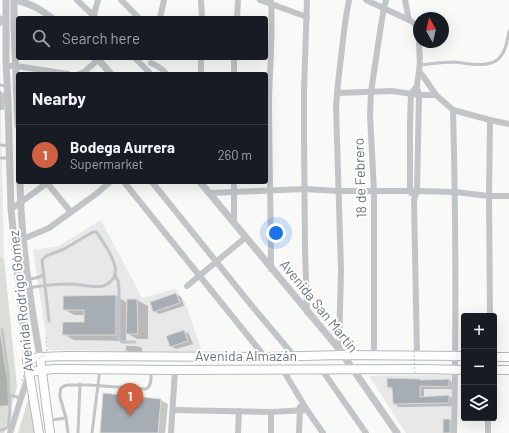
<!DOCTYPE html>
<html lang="en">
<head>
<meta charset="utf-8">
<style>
  :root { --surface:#171b24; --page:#20242c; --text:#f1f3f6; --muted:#9ea1a6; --line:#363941; --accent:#cf6142 }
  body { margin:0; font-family:Barlow,sans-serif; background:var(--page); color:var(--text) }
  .controls { position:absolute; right:12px; bottom:12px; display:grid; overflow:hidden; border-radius:4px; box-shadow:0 4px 16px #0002 }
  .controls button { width:36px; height:36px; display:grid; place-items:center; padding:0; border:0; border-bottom:1px solid var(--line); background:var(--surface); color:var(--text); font:20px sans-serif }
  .compass { position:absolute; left:413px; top:12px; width:36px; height:36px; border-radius:50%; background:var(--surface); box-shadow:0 4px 16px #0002; rotate:352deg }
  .you { position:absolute; left:276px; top:233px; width:14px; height:14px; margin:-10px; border:3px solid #fff; border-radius:50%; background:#1a73e8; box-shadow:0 0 0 6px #1a73e833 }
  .badge { display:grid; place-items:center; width:26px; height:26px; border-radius:50%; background:var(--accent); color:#fff; font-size:13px; font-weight:700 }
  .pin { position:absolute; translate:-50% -33px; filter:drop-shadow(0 1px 2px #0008) }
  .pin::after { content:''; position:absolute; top:21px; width:14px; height:12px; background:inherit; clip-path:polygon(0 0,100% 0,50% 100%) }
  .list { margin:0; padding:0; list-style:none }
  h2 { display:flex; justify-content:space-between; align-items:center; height:52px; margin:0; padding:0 16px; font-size:17px }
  h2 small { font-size:13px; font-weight:400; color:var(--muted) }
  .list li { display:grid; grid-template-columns:26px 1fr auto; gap:12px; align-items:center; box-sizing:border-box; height:60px; padding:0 16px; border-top:1px solid var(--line) }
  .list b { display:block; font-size:15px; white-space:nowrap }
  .list p { margin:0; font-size:13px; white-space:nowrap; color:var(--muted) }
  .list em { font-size:13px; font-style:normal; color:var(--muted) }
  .icon { flex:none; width:22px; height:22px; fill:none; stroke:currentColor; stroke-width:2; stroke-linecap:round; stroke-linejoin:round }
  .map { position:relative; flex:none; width:509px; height:433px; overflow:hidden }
  .search { position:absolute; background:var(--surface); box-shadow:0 4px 16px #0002; left:16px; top:16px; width:252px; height:44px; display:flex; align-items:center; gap:10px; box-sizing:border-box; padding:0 14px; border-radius:4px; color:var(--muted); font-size:15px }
  .panel { position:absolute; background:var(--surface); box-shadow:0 4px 16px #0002; left:16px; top:72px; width:252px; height:112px; border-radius:4px }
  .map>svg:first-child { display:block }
  .built { fill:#e7e8e7 }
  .green { fill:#d9ded7 }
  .shadow { fill:#0003 }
  .building { fill:#a7aeb3; stroke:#dbdbd9 }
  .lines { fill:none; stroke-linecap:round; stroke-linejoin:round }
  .secondary-casing { stroke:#b4b9bd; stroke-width:10 }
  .service { stroke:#c1c5c8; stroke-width:3 }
  .minor { stroke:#c1c5c8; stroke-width:6 }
  .tertiary { stroke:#c1c5c8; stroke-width:7 }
  .secondary { stroke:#fff; stroke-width:8 }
  .path-bridge { stroke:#bbbec0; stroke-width:1; stroke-dasharray:2 2; stroke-linecap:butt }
  .labels { text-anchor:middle; stroke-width:4; stroke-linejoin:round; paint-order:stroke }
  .street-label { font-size:14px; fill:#67757f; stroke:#fff }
</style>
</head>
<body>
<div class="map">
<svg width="509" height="433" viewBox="0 0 509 433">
  <rect width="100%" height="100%" fill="#f9f9f7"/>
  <g class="built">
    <polygon points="0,57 4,258 0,257"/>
    <polygon points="101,220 142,298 175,289 185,302 202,352 48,350 33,250 59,246"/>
    <polygon points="451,375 451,433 406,433 369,376"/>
  </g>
  <g class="green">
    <polygon points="0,257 4,258 17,387 4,433 0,433"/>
    <polygon points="29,397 34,433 18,433"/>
  </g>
  <g class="shadow">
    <polygon points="0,15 6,19 0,27"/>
    <polygon points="0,91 6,94 4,110 0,110"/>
    <polygon points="176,294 181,297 184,306 159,314 154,311"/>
    <polygon points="116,296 128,303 128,300 137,300 148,306 148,339 137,339 126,333 126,341 74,340 63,334 85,323 85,315 74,315 64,309"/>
    <polygon points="184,331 189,334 193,344 176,349 171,346 167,336"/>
    <polygon points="0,334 11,405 0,406"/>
    <polygon points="126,346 137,346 142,348 142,353 130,353 126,350"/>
    <polygon points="449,380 454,383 454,389 424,389 424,397 449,396 454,399 454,406 399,407 394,404 393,390 388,387 421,381"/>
    <polygon points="161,400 168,404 165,433 101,433"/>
    <polygon points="449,420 454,423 454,433 444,433"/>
  </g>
  <g class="building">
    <polygon points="176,293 180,303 153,312 150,302"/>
    <polygon points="116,295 116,335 62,335 63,322 84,322 84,310 63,310 63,296"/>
    <polygon points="127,299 137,299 138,334 126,334"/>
    <polygon points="184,330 188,341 170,347 166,336"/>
    <polygon points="387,378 420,379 420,380 449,379 449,387 420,386 420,397 449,395 449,403 393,404 392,388 387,387"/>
    <polygon points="103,393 161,399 158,433 100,433"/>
    <rect x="443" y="419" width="7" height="14"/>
  </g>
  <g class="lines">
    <defs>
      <g id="secondary">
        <polyline points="40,357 50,433"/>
        <polyline points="494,357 509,357"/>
        <polyline points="494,370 509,370"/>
        <polyline points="29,372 54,369 68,369 175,370 421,369 464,370"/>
        <polyline points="39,433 27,360 40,357 67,356 265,357 342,355 464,356"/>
      </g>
    </defs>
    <use href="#secondary" class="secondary-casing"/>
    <g class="service">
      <path d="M 420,65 C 431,64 443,62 454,62 C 466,63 487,68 497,60 C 506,53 507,41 509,31"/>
      <polyline points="0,85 7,86"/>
      <polyline points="0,145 9,146"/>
      <polyline points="0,158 10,158"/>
      <polyline points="115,275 118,281 119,288 119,339 122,342 135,342"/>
      <polyline points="29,279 36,278 44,275"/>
      <path d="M 29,288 C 43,285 59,284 73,284 C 81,285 95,288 103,286 C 112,283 117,275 115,267 C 113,255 104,244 98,234 L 96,232 L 93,232 L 64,249 L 46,256 L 42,260 L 49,321"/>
      <polyline points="2,330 8,372 9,395 21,398"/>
      <polyline points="50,420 66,418"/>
      <polyline points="0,430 5,429 8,427 10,412 9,395"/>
      <path d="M 68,433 L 66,418 L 60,397 L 60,393 L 61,388 L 64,386 L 68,385 L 89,385 L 146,389 C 152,386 151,377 151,371"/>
      <polyline points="78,433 80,384"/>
      <polyline points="92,433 100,369"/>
    </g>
    <g class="minor">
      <polyline points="77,0 96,18"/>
      <polyline points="121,0 139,18"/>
      <polyline points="201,0 202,18"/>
      <polyline points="260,0 307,17"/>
      <path d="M 271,0 C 273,32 270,65 269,98 C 269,155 271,212 271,269"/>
      <path d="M 366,0 L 409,20 C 419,26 419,29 419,40"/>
      <polyline points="405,0 409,20"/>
      <polyline points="93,18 98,0"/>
      <polyline points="160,18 164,0"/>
      <polyline points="237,18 238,0"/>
      <polyline points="135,58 149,72"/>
      <path d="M 151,63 C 157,66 163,68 166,74"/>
      <polyline points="6,66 16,66 68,74"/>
      <polyline points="419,71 423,76 436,95 453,110 490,120 509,124"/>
      <polyline points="79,74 84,72 99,59"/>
      <polyline points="201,74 201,58"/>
      <polyline points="234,74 234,58"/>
      <polyline points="337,93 392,91 419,95 436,95"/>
      <path d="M 453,110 C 456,218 456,325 454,433"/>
      <polyline points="490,120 489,196 490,316"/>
      <polyline points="124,182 265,357"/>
      <polyline points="152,182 252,306 294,356"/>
      <polyline points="47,183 71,212"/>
      <polyline points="209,193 305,189 338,191 417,191 455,192 489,196 509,196"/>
      <polyline points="411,193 410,191 410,122 411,94 416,87"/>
      <polyline points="11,209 35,192 48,182"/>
      <polyline points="234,223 234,182"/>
      <polyline points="23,239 49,228 96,194 110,182"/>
      <polyline points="187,286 246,237"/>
      <polyline points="307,312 305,248 304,138 304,90 307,0"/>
      <polyline points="339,349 341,270 336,107 338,83 345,23 349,0"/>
      <polyline points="374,356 374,191 370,115 371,92 381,25 384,8 386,0"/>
      <path d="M 417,356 L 414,200 L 417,191 L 419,95 C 415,83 418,82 419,71 C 421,61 419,51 419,42"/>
      <polyline points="283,370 307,410 323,433"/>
      <polyline points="322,370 366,433"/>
      <polyline points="173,410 271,412 307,410"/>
      <polyline points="10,433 29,373"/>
      <polyline points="171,433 175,370"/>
      <polyline points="238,433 239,411"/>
      <polyline points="271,433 271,412"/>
      <polyline points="299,433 300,407"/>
      <polyline points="488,433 488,418"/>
    </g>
    <g class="tertiary">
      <polyline points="6,0 6,61 8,105 11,209 16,258 27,360"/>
      <polyline points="14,0 14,26 18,125"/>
      <path d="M 15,0 C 30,3 40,9 52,18"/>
      <polyline points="97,58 111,74"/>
      <path d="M 20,182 C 21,241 30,299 40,357"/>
      <polyline points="200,182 339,349 397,433"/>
    </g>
    <use href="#secondary" class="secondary"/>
    <g class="path-bridge">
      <polyline points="414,351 415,374"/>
      <polyline points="22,381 25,372 47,351 46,337"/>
    </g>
  </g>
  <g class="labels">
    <g class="street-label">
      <text transform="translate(360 178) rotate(-92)" y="5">18 de Febrero</text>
      <text transform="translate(21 301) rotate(-96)" y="5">Avenida Rodrigo Gómez</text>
      <text transform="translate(319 306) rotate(51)" y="5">Avenida San Martín</text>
      <text x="246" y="361">Avenida Almazán</text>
    </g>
  </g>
</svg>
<div class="controls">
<button>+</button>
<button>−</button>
<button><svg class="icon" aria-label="layers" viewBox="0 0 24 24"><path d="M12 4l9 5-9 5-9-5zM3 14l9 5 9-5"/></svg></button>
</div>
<svg class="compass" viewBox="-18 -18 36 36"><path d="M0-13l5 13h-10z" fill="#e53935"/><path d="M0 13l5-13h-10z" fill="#9ea1a6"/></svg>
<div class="you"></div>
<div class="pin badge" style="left:130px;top:416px">1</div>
<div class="search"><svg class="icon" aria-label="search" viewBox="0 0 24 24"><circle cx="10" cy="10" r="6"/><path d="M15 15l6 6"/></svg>Search here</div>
<section class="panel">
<h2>Nearby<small></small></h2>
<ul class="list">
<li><span class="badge">1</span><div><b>Bodega Aurrera</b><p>Supermarket</p></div><em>260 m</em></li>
</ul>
</section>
</div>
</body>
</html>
